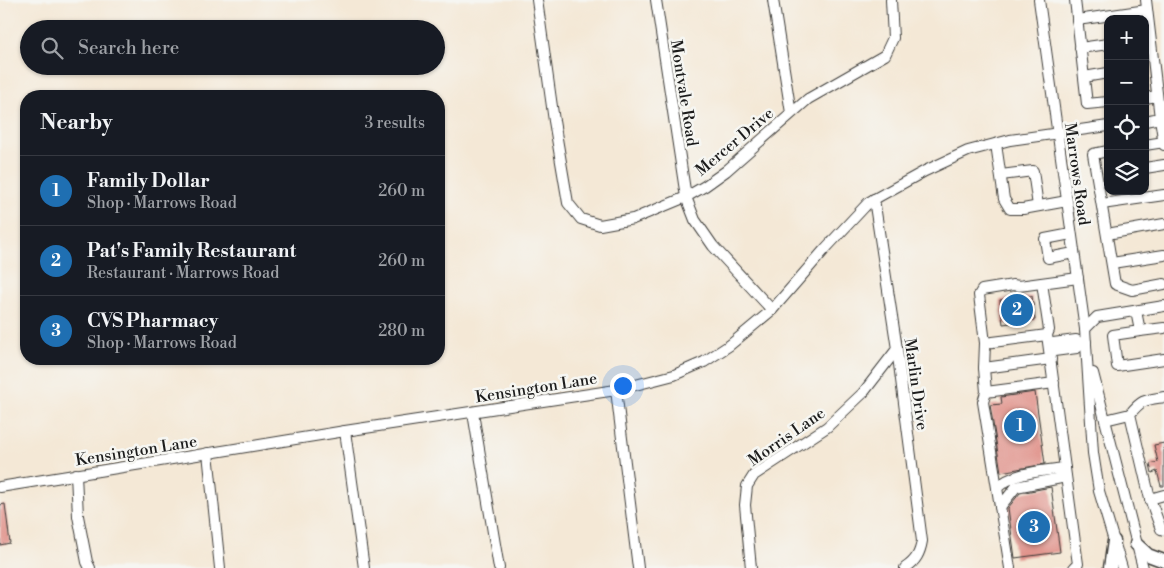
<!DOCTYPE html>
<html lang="en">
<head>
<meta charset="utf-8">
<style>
  :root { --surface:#171b24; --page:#242831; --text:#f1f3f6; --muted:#9ea1a6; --line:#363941; --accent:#1f6fb2 }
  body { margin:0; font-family:"Libre Bodoni",serif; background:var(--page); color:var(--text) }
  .controls { position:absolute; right:15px; top:15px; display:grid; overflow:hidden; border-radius:10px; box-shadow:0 1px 4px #0004 }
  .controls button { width:45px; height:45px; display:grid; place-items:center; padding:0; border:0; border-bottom:1px solid var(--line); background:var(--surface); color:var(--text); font:25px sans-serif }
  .you { position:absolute; left:622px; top:385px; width:18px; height:18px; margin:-12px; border:4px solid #fff; border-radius:50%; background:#1a73e8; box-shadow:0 0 0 8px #1a73e833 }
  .badge { display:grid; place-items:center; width:32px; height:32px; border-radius:50%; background:var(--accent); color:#fff; font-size:16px; font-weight:700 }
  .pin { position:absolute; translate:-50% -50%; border:2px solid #fff; box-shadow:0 1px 5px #0006 }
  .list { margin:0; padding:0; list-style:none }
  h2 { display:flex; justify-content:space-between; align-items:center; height:65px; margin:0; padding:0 20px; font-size:21px }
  h2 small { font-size:16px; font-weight:400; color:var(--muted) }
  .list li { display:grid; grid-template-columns:32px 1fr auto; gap:15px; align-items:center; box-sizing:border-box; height:70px; padding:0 20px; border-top:1px solid var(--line) }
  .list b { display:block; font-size:19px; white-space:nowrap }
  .list p { margin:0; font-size:16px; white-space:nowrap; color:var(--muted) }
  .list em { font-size:16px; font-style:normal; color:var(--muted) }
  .icon { flex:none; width:28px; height:28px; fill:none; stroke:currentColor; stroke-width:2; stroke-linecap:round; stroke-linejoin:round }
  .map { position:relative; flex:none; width:1164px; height:568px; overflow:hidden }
  .search { position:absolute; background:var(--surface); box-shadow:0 1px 4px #0004; left:20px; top:20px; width:425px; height:55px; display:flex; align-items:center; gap:12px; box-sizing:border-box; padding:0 18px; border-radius:28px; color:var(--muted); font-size:19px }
  .panel { position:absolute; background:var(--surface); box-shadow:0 1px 4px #0004; left:20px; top:90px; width:425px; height:275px; border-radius:20px }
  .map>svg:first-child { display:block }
  .building { fill:#e0928a }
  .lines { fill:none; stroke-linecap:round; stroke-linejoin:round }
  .minor-casing { stroke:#3c3b38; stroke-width:12 }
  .major-casing { stroke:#3c3b38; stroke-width:15 }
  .minor { stroke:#fff; stroke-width:10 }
  .major { stroke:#fff; stroke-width:12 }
  .labels { text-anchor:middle; stroke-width:5; stroke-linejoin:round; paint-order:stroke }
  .street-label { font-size:16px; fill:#1c1c1c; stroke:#f6f6f2 }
</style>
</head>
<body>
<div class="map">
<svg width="1164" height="568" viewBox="0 0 1164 568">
  <rect width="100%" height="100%" fill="#f6f6f2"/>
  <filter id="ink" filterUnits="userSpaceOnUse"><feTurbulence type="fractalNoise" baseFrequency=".02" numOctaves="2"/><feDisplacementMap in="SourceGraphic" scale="10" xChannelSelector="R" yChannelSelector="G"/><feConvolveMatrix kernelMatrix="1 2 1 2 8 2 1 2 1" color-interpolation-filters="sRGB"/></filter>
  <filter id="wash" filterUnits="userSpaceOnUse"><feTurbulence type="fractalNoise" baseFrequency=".0096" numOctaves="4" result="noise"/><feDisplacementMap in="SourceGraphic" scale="20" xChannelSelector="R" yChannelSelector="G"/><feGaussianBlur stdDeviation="1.12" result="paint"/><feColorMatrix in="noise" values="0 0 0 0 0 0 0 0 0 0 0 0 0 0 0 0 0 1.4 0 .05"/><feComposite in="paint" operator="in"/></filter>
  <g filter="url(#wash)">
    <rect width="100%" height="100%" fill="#f4e8d6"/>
    <g id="blocks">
      <g class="building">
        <polygon points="1032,296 1035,320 1003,324 1000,300"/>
        <polygon points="1035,392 1045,464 1001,472 990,405 1002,404 1001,397"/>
        <polygon points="1164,443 1164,486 1161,486 1157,471 1152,473 1150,464 1158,462 1154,445"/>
        <polygon points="1051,487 1060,552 1015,558 1008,508 1020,493"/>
        <polygon points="5,504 10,543 0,545 0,505"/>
      </g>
    </g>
  </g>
  <g filter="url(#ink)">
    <use href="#blocks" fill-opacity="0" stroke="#3c3b38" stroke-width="1"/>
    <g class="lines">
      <defs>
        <g id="minor">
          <polyline points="537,0 554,121 568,203 581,219 600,225 633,219 686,197 705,186 726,171 808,99 885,55 893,38 891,0"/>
          <polyline points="656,0 686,197 695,220 713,246 772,310"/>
          <polyline points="773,0 791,113"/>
          <polyline points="1039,0 1085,329 1093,453 1099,491 1122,568"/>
          <polyline points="1075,0 1087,104 1108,102"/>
          <polyline points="1077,20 1147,10"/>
          <polyline points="1080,48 1108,44"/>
          <polyline points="1084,77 1108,73"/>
          <polyline points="1145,98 1157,96"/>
          <polyline points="1160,118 1164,145"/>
          <polyline points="1145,121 1160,118 1146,0"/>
          <polyline points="996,144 1004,199 1010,209 1023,209 1067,201"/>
          <polyline points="1145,145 1164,142"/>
          <polyline points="1108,151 1093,154 1115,284 1132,290 1164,284"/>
          <polyline points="1145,168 1164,165"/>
          <polyline points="1001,175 1033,171 1038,206"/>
          <path d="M 874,199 L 897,349 L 922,541 C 920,553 916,561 905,568"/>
          <polyline points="1102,204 1164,195"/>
          <polyline points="1071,234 1045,239 1048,258 1074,253"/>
          <polyline points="1107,234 1164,224"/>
          <polyline points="1112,263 1164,255"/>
          <polyline points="1136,311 1140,331 1113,335 1117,366 1164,359"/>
          <polyline points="1085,329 1097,317 1164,306"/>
          <polyline points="1140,331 1164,328"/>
          <polyline points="1047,335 1077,557 1078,564 1074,568"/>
          <polyline points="985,343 979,295 982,290 1013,285 1019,286 1078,278"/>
          <polyline points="1049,347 1054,351 1077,348 1081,344 1086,342"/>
          <polyline points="1049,347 1053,343 1076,340 1081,344"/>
          <polyline points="984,368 985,343 1047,335 1049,330 1042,283"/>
          <polyline points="1093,373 1143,568"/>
          <polyline points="616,390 638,568"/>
          <polyline points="986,392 1054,383"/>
          <path d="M 1164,397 C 1146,400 1142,399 1130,414 L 1150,499 L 1161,529 L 1164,530"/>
          <polyline points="473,413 499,568"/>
          <polyline points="1105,420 1130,414"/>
          <polyline points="345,431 364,568"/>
          <polyline points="208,453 220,568"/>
          <polyline points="76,474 78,516 87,562 90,568"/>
          <polyline points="0,487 345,431 616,390 674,375 704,362 730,345 772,310 825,249 869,202 925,171 968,151 1010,140 1108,126"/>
          <polyline points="997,488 983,402 986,392 984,368 1051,359"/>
          <polyline points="1150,499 1164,495"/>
          <polyline points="1000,507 1016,487 1066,477"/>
          <polyline points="751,568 745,505 747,486 754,475 827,427 863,393 897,349"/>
          <path d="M 1010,568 L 997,488 C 1013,472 1043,471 1065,468"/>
        </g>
        <g id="major">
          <polyline points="1136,544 1148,555 1164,561"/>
          <polyline points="1110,568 1114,541"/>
        </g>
      </defs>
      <use href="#minor" class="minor-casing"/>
      <use href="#major" class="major-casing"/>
      <use href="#minor" class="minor"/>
      <use href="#major" class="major"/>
    </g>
  </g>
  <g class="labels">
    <g class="street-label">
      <text transform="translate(685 93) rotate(81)" y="6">Montvale Road</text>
      <text transform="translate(734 141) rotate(-40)" y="6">Mercer Drive</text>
      <text transform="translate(1078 174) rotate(82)" y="6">Marrows Road</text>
      <text transform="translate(917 384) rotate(82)" y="6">Marlin Drive</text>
      <text transform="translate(536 387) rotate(-9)" y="6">Kensington Lane</text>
      <text transform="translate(786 436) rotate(-35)" y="6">Morris Lane</text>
      <text transform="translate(136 450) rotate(-9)" y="6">Kensington Lane</text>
    </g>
  </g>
</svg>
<div class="controls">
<button>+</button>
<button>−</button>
<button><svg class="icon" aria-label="locate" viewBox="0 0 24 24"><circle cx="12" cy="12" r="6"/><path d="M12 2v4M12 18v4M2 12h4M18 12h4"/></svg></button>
<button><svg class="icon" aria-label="layers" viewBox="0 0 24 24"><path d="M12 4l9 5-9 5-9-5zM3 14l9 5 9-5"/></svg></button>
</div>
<div class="you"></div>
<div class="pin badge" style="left:1020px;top:426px">1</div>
<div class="pin badge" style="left:1017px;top:310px">2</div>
<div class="pin badge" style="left:1034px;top:527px">3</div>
<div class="search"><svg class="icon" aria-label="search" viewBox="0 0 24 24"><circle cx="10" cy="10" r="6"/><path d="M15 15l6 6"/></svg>Search here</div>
<section class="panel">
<h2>Nearby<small>3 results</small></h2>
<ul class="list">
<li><span class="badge">1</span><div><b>Family Dollar</b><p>Shop · Marrows Road</p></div><em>260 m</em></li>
<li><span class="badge">2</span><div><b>Pat's Family Restaurant</b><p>Restaurant · Marrows Road</p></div><em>260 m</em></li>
<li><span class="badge">3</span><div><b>CVS Pharmacy</b><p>Shop · Marrows Road</p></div><em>280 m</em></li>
</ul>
</section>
</div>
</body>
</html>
